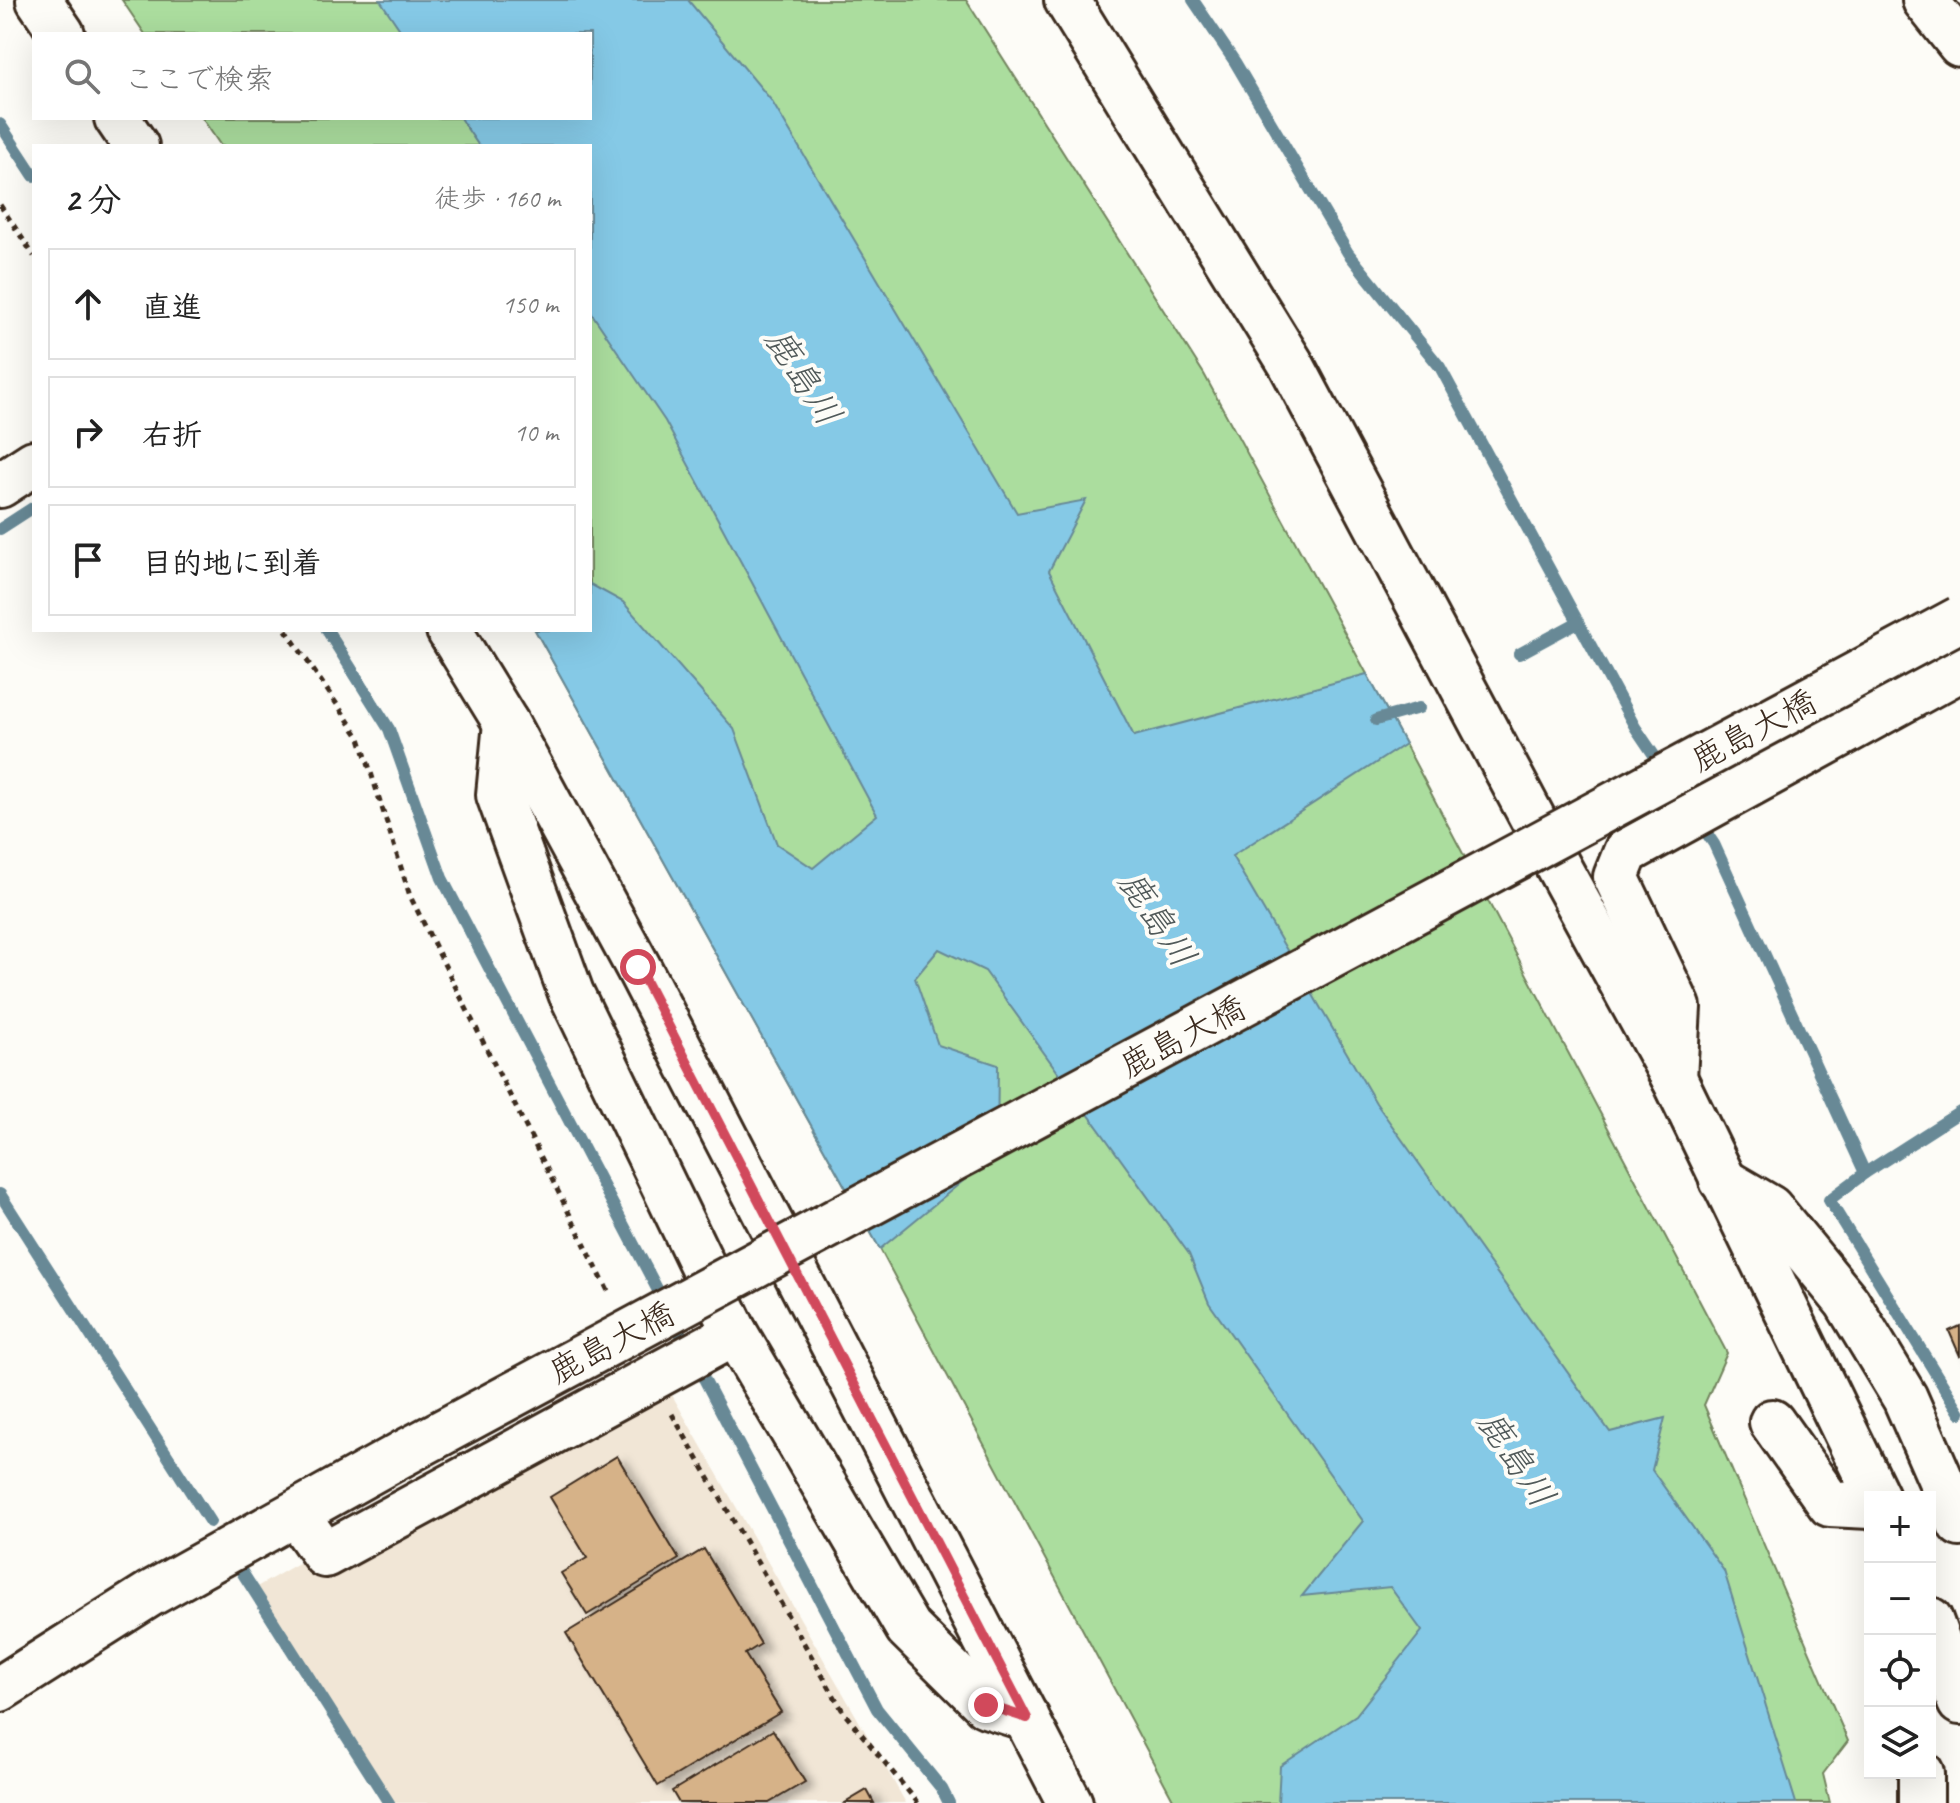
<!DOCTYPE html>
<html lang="ja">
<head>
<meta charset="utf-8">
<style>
  :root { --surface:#fff; --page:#f2f2f2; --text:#222; --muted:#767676; --line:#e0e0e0 }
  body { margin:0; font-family:Caveat,"Klee One",sans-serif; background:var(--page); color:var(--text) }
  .controls { position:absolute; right:24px; bottom:24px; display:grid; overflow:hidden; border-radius:0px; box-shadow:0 8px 32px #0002 }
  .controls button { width:72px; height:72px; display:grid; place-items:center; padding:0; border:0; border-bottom:2px solid var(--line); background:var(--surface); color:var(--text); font:40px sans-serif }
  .stop { position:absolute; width:24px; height:24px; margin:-18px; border:6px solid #d1495b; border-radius:50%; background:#fff }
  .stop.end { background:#d1495b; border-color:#fff; box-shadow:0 2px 8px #0008 }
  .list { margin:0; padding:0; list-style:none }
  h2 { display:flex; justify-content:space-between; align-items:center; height:104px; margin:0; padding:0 32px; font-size:34px }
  h2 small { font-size:26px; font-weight:400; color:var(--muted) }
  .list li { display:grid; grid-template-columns:52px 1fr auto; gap:24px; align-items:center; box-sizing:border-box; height:112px; margin:0 16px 16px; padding:0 16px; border:2px solid var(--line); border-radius:0px }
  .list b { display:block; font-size:30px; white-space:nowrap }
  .list em { font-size:26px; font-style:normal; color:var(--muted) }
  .icon { flex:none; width:44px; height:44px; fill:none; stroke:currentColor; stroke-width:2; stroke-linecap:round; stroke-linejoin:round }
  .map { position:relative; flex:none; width:1960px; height:1803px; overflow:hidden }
  .search { position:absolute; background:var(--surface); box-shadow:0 8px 32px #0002; left:32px; top:32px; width:560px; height:88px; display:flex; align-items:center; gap:20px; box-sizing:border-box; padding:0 28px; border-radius:0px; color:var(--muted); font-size:30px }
  .panel { position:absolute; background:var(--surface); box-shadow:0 8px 32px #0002; left:32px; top:144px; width:560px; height:488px; border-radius:0px }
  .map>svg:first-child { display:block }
  .built { fill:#f1e6d6 }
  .green { fill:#abdd9e; stroke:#73845e; stroke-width:2 }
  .water { fill:#85c9e6; stroke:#678996; stroke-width:2 }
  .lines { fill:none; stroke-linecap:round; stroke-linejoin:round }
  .stream { stroke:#678996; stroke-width:12 }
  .building { fill:#d6b288; stroke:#3b2a1e; stroke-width:2; filter:url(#shadow) }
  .minor-casing { stroke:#3b2a1e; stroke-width:50 }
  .path { stroke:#3b2a1e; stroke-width:5; stroke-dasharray:6 6; stroke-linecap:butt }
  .minor { stroke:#fdfcf7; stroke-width:44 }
  .minor-bridge-casing { stroke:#3b2a1e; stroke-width:50; stroke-linecap:butt }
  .minor-bridge { stroke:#fdfcf7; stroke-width:44 }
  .route { stroke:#d1495b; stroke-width:10 }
  .labels { text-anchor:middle; stroke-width:8; stroke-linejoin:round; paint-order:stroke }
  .street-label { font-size:34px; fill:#3b2a1e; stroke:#fdfcf7 }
  .water-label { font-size:36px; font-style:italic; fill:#515a5a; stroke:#fdfcf7 }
</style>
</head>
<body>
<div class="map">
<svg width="1960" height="1803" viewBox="0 0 1960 1803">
  <defs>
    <filter id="shadow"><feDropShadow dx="9" dy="5" stdDeviation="4" flood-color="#0004"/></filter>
  </defs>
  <rect width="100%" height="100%" fill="#fdfcf7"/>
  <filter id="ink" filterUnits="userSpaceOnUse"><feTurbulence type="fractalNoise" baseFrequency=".0125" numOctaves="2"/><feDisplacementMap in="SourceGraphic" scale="16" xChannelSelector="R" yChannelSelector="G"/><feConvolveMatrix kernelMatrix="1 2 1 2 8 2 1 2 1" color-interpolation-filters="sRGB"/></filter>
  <g filter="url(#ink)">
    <polygon class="built" points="653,1362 906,1803 389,1803 253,1589"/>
    <g class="green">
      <polygon points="122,0 485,0 510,34 145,34"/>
      <polygon points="620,0 966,0 1204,374 1405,744 1727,1353 1704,1405 1848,1741 1823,1774 1830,1803 1760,1803"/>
      <polygon points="202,118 570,118 660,243 1626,1803 1175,1803 880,1249 535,630 590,630 590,146 221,146"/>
    </g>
    <polygon class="water" points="380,0 688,0 771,100 1017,513 1086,500 1049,571 1134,736 1367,674 1405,744 1232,856 1376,1103 1610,1432 1665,1418 1652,1470 1724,1571 1796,1803 1278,1803 1280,1766 1356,1715 1422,1631 1390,1587 1302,1596 1363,1521 1209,1303 1189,1254 985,971 939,949 915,978 938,1045 998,1065 997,1153 880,1249 535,630 590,630 590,584 623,602 734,729 777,844 813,868 877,815 665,421 590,311 590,146 479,146 460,118 590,118 590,34 403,34"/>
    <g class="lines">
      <g class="stream">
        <polyline points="1193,0 1235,62 1348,253 1440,367 1635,727 1714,844 1865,1173 1829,1200 1960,1413"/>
        <polyline points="0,124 34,176"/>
        <polyline points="0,529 34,507"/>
        <polyline points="327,630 389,729 442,878 877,1709 942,1789 949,1803"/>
        <polyline points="1519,654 1578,622"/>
        <polyline points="1376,720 1419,708"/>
        <polyline points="1865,1173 1960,1112"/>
        <polyline points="0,1194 210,1522"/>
        <polyline points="242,1572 389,1803"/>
      </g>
    </g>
    <g class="building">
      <polygon points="1960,1326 1960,1356 1949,1331"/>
      <polygon points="617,1456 679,1559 587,1615 561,1573 587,1558 550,1497"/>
      <polygon points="704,1549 761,1644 745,1654 781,1712 658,1786 566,1633"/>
      <polygon points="773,1730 805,1782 769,1803 679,1803 672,1791"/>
      <polygon points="867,1790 874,1803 845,1803"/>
    </g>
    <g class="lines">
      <defs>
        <g id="minor">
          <polyline points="39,0 62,34"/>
          <polyline points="1067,0 1291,364 1559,868 1674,1078 1877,1497"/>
          <polyline points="1925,0 1960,44"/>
          <polyline points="117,118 136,146"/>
          <polyline points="0,485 34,463"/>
          <polyline points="449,630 506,723 638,967 1070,1803"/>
          <polyline points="506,723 499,795 571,993 735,1333 908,1628 986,1705 1027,1718"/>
          <polyline points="1674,1078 1678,1007 1616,877 1626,852 1960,669"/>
          <polyline points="1722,1180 1770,1208 1847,1302 1905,1398 1960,1524"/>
          <polyline points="1772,1422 1830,1504 1870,1506"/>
          <polyline points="296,1514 325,1555 735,1333"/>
          <polyline points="1930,1620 1960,1702"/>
          <polyline points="0,1689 150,1594 404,1453"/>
          <polyline points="1921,1773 1921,1803"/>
        </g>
      </defs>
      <use href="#minor" class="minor-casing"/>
      <g class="path">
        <polyline points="0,205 34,256"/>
        <polyline points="286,630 360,738 410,896 610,1295"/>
        <polyline points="672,1414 844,1713 918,1803"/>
      </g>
      <use href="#minor" class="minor"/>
      <defs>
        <polyline id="minor-bridge" points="404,1453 1960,619"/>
      </defs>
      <use href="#minor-bridge" class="minor-bridge-casing"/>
      <use href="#minor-bridge" class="minor-bridge"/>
    </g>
  </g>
  <g class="lines" filter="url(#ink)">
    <polyline class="route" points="638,967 1027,1718 986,1705"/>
  </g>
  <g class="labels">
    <g class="street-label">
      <text transform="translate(1753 730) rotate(-28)" y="12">鹿島大橋</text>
      <text transform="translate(1182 1036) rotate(-28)" y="12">鹿島大橋</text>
      <text transform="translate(611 1342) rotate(-28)" y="12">鹿島大橋</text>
    </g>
    <g class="water-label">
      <text transform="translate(804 376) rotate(57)" y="13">鹿島川</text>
      <text transform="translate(1158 918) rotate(56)" y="13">鹿島川</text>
      <text transform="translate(1517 1458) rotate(56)" y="13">鹿島川</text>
    </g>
  </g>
</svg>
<div class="controls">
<button>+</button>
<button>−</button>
<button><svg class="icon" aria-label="locate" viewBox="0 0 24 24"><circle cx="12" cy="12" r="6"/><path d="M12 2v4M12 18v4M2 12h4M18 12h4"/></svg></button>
<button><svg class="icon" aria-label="layers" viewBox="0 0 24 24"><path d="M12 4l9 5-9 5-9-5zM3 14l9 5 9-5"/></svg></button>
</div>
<div class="stop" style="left:638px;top:967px"></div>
<div class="stop end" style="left:986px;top:1705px"></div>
<div class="search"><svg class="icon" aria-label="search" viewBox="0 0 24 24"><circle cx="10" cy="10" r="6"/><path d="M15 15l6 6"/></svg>ここで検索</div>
<section class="panel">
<h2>2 分<small>徒歩 · 160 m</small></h2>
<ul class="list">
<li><svg class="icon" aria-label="ahead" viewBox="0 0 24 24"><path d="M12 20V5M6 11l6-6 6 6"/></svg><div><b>直進</b></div><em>150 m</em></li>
<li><svg class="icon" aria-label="right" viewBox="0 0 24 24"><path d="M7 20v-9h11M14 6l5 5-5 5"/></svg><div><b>右折</b></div><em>10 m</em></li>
<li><svg class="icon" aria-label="arrive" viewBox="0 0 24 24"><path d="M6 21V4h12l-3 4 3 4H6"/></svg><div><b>目的地に到着</b></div></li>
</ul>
</section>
</div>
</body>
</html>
